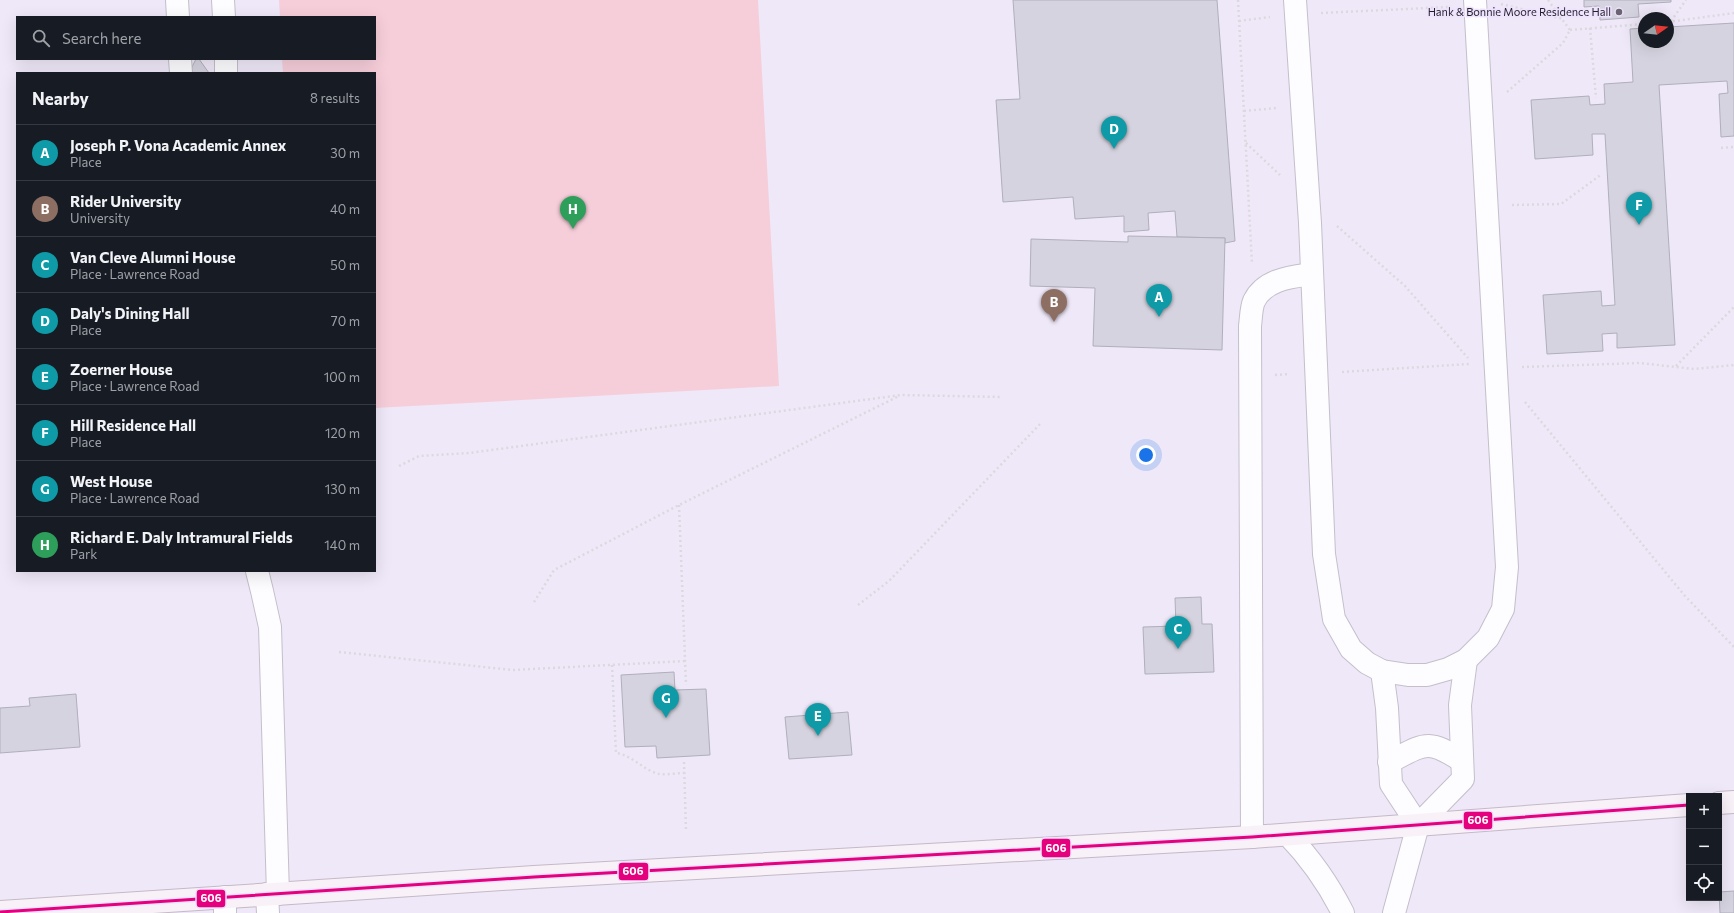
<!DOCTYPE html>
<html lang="en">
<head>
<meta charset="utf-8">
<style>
  :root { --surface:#171b24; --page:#242831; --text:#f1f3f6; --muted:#9ea1a6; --line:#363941; --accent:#6a6571 }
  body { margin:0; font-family:Commissioner,sans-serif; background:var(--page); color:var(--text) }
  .controls { position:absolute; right:12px; bottom:12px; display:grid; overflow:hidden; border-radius:0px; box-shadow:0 4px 16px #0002 }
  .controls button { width:36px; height:36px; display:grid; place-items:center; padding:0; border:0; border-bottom:1px solid var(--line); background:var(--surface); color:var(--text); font:20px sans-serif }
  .compass { position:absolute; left:1638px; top:12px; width:36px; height:36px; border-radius:50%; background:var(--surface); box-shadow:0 4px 16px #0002; rotate:76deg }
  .you { position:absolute; left:1146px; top:455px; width:14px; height:14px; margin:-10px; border:3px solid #fff; border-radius:50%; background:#1a73e8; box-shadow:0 0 0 6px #1a73e833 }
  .badge { display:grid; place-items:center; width:26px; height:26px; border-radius:50%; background:var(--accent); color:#fff; font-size:13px; font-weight:700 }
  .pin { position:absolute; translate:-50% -33px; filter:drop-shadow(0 1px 2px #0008) }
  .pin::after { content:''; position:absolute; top:21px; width:14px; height:12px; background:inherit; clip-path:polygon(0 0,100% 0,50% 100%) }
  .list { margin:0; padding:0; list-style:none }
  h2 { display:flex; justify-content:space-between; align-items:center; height:52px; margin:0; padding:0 16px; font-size:17px }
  h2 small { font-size:13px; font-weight:400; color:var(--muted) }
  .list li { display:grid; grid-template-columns:26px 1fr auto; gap:12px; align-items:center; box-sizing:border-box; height:56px; padding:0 16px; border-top:1px solid var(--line) }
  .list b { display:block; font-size:15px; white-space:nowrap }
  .list p { margin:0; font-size:13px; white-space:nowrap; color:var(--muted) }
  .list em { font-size:13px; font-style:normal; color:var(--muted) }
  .icon { flex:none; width:22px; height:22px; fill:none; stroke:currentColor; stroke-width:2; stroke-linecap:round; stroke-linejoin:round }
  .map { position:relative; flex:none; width:1734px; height:913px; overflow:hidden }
  .search { position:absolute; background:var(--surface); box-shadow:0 4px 16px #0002; left:16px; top:16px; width:360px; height:44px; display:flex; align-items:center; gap:10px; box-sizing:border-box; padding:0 14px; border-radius:0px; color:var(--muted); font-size:15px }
  .panel { position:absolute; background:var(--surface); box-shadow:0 4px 16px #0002; left:16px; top:72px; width:360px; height:500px; border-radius:0px }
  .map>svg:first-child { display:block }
  .green { fill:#f6ceda }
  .building { fill:#d4d3df; stroke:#b0afbb }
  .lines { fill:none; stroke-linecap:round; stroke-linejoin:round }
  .minor-casing { stroke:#c4bfcb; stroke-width:24 }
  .major-casing { stroke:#c5b9c7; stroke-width:24 }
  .path { stroke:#dbd9dd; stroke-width:2.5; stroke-dasharray:2 3; stroke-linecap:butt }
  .minor { stroke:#fdfcfe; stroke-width:22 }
  .major { stroke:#f8f2f8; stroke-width:22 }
  .bus-1-casing { stroke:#eee2fe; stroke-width:6 }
  .bus-1 { stroke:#e5007d; stroke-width:3 }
  .poi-dot { fill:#6a6571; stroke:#eee2fe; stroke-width:1.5 }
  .labels { text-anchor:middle; stroke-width:3; stroke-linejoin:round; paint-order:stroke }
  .poi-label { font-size:11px; fill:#231f29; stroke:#eee2fe; text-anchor:end }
  .line-badge { stroke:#eee2fe; stroke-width:1.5 }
  .badge-label { font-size:11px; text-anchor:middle; font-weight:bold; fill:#fff }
</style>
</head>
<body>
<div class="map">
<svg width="1734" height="913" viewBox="0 0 1734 913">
  <rect width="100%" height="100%" fill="#efe8f8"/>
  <polygon class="green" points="279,0 758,0 779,386 375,408 375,73 283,73 282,59 375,59 375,17 280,17"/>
  <g class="building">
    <polygon points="1013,0 1217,0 1235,241 1225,243 1225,238 1177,237 1175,211 1148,213 1149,230 1124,232 1124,216 1075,219 1073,197 1003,202 996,100 1020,99"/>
    <polygon points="1584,0 1671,0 1671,2 1638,4 1639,17 1600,20 1599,6 1584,7"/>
    <polygon points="1734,23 1734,136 1721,137 1719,94 1728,93 1727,81 1659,85 1675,345 1617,348 1617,333 1602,334 1603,351 1547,354 1543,295 1601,291 1602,306 1615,305 1605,134 1592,134 1593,155 1535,159 1531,100 1589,96 1590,105 1605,104 1604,84 1633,82 1630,29 1644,28 1644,42 1668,42 1668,27"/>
    <polygon points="196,59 199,59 209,73 189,73"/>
    <polygon points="1128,236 1225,238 1222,350 1093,346 1095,288 1030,286 1031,239 1128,242"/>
    <polygon points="1201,597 1202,624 1212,624 1214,672 1145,674 1143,627 1176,626 1175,598"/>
    <polygon points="674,672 675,690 706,689 710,755 657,758 656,746 625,747 621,675"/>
    <polygon points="76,694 80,747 0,753 0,708 30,706 29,698"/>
    <polygon points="848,712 852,755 789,759 785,717"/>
    <polygon points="1734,891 1734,913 1720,913 1719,892"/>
  </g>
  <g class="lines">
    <defs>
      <g id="minor">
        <polyline points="177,0 178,17"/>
        <polyline points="223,0 224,17"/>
        <polyline points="1295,0 1310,223 1324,554 1334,619 1351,649 1367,663 1382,671 1408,675 1427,675 1448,669 1466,660 1488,638 1503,609 1507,567 1475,0"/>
        <polyline points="180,59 181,73"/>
        <polyline points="226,59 226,73"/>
        <polyline points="257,571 262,591 270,627 278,894"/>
        <polyline points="1382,671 1387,708 1391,784 1418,825"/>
        <path d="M 1389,762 C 1425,744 1427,738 1462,761"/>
        <polyline points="1418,825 1463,779 1460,705 1466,660"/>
        <path d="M 1288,835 C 1311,859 1328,883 1343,913"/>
        <path d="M 1252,837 L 1250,326 C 1251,319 1251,308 1254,301 C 1265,279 1291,277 1312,274"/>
        <polyline points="267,894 268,913"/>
        <polyline points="225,897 225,913"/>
        <polyline points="1394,913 1418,825"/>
      </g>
      <g id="major">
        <polyline points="1719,803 1734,802"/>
        <polyline points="0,912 534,877 1252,837 1689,805"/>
      </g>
    </defs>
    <use href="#minor" class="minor-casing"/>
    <use href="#major" class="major-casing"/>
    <g class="path">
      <polyline points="1238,0 1252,264"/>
      <polyline points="1548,0 1570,30"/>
      <polyline points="1501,4 1563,19"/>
      <polyline points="1321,13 1450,7"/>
      <polyline points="1239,21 1270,17"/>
      <polyline points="1671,21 1686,0"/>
      <polyline points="1668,22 1734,13"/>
      <polyline points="1590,28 1596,98"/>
      <polyline points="1570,30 1644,24"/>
      <polyline points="1507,92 1563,43 1570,30"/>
      <polyline points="1244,111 1276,108"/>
      <polyline points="1246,143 1280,175"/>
      <polyline points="1721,148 1734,147"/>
      <polyline points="1512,205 1561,204 1602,174"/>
      <polyline points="1337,226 1405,286 1468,358"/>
      <polyline points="1676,366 1734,307"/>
      <polyline points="1522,367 1640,363 1694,369 1734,365"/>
      <polyline points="1342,372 1469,364"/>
      <polyline points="1275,375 1290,374"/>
      <polyline points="1525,402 1685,596 1734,647"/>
      <polyline points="399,466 419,456 469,453 901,395 1002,397"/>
      <polyline points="679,505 686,685"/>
      <polyline points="534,602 554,570 679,505 899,396"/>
      <polyline points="858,605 889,581 1042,422"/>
      <polyline points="339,652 513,670 686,661"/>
      <path d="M 612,665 L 616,753 C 632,755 643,770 659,774 C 667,775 677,773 685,773"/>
      <polyline points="684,762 686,832"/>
    </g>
    <use href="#minor" class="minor"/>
    <use href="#major" class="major"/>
    <defs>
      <polyline id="bus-1" points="0,912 534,877 1252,837 1689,805"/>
    </defs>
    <use href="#bus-1" class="bus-1-casing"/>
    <use href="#bus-1" class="bus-1"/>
  </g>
  <circle class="poi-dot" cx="1619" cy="12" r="4"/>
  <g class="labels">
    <g class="poi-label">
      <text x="1611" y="16">Hank &amp; Bonnie Moore Residence Hall</text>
    </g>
  </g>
  <g class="line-badge">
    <rect x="1463" y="811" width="30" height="19" rx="4" fill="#e5007d"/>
    <rect x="1041" y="838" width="30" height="20" rx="4" fill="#e5007d"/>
    <rect x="618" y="862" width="31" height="19" rx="4" fill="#e5007d"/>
    <rect x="196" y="889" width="30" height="19" rx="4" fill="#e5007d"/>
  </g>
  <g class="badge-label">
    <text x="1478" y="824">606</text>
    <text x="1056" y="852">606</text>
    <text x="633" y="875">606</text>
    <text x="211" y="902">606</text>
  </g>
</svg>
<div class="controls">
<button>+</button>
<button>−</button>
<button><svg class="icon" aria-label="locate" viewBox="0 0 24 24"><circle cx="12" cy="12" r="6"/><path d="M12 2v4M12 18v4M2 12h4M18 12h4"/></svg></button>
</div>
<svg class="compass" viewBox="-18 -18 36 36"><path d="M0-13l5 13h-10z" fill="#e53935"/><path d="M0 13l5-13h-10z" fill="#9ea1a6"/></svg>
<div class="you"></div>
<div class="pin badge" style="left:1159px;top:317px;background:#0f9aa8">A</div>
<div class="pin badge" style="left:1054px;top:322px;background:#8d6e63">B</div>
<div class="pin badge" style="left:1178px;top:649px;background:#0f9aa8">C</div>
<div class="pin badge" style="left:1114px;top:149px;background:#0f9aa8">D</div>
<div class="pin badge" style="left:818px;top:736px;background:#0f9aa8">E</div>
<div class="pin badge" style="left:1639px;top:225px;background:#0f9aa8">F</div>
<div class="pin badge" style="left:666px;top:718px;background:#0f9aa8">G</div>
<div class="pin badge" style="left:573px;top:229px;background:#2e9e5b">H</div>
<div class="search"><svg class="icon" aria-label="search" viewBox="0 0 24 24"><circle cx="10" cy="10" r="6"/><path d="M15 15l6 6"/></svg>Search here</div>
<section class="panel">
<h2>Nearby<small>8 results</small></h2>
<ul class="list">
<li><span class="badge" style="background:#0f9aa8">A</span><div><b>Joseph P. Vona Academic Annex</b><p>Place</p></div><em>30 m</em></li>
<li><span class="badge" style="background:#8d6e63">B</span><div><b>Rider University</b><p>University</p></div><em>40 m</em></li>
<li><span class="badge" style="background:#0f9aa8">C</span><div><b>Van Cleve Alumni House</b><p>Place · Lawrence Road</p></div><em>50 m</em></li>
<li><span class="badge" style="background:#0f9aa8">D</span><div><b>Daly's Dining Hall</b><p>Place</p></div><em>70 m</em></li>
<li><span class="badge" style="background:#0f9aa8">E</span><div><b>Zoerner House</b><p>Place · Lawrence Road</p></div><em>100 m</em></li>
<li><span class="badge" style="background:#0f9aa8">F</span><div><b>Hill Residence Hall</b><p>Place</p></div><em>120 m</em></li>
<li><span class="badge" style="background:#0f9aa8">G</span><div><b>West House</b><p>Place · Lawrence Road</p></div><em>130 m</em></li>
<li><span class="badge" style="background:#2e9e5b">H</span><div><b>Richard E. Daly Intramural Fields</b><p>Park</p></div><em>140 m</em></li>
</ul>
</section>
</div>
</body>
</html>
